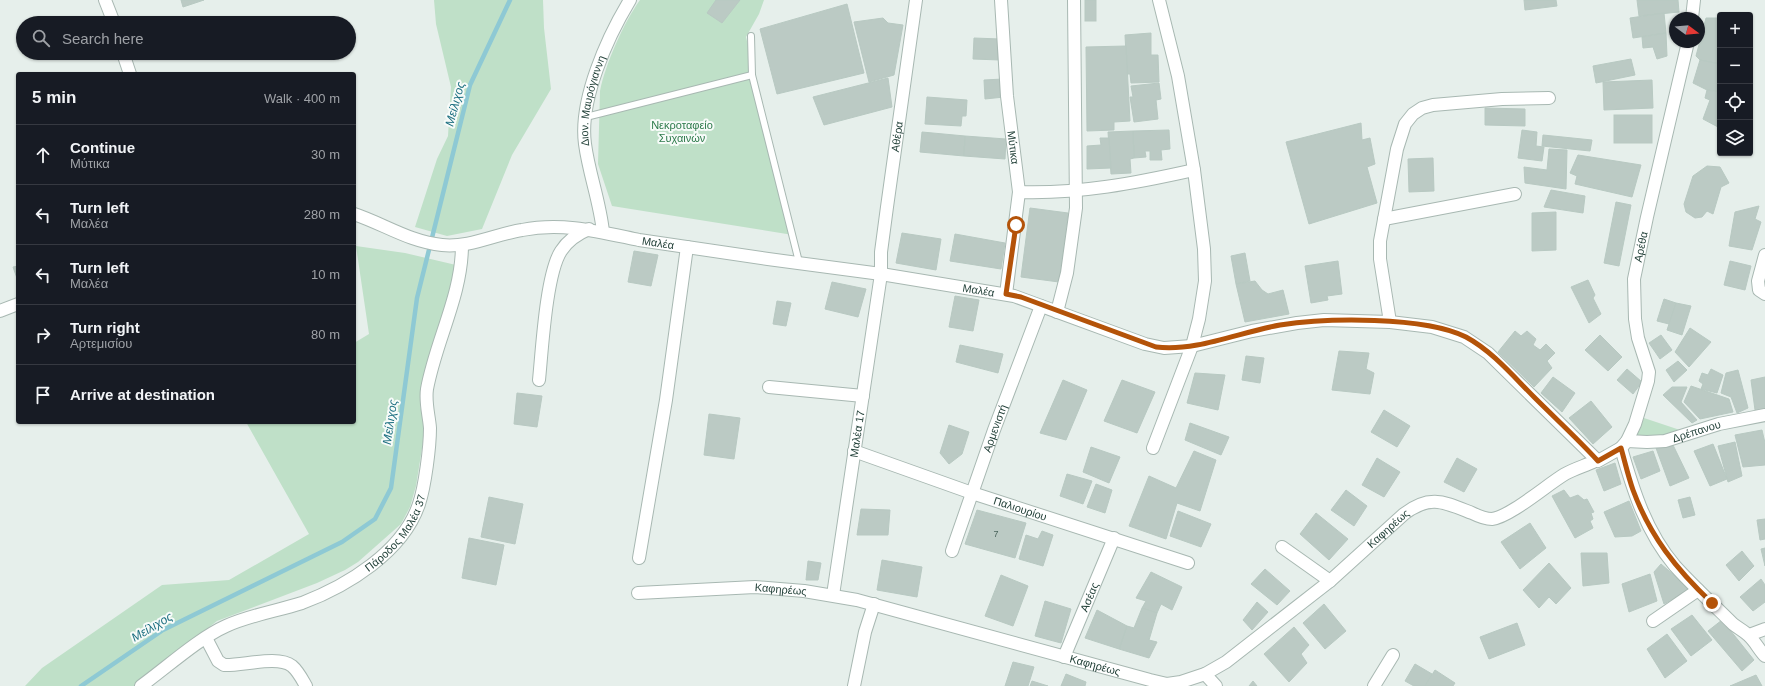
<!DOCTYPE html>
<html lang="en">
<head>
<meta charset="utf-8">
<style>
  :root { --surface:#171b24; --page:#242831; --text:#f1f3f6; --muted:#9ea1a6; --line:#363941 }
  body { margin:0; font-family:Helvetica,sans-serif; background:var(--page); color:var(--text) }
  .controls { position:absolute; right:12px; top:12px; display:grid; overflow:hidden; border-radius:4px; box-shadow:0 1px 3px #0004 }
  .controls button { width:36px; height:36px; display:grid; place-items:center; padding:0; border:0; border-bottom:1px solid var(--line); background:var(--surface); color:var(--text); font:20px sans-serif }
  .compass { position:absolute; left:1669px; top:12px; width:36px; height:36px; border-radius:50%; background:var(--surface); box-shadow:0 1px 3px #0004; rotate:106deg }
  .stop { position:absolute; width:12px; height:12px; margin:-9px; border:3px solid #b45309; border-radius:50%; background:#fff }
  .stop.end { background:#b45309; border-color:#fff; box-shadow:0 1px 4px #0008 }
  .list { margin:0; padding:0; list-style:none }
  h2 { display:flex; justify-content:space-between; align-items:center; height:52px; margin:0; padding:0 16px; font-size:17px }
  h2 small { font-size:13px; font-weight:400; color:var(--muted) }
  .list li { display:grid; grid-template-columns:26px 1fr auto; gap:12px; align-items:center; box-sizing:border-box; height:60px; padding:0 16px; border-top:1px solid var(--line) }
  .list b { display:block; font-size:15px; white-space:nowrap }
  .list p { margin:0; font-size:13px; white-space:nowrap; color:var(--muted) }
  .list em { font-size:13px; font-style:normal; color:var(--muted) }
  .icon { flex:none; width:22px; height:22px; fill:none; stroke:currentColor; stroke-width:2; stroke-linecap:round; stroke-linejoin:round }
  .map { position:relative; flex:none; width:1765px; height:686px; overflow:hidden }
  .search { position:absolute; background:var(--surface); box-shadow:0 1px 3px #0004; left:16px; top:16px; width:340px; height:44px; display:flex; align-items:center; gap:10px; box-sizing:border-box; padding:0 14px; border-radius:22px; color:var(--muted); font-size:15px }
  .panel { position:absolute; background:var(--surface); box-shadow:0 1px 3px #0004; left:16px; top:72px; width:340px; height:352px; border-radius:4px }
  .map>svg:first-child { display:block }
  .green { fill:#bfe0c8 }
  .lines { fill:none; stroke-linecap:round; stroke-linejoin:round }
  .stream { stroke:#8ec9d4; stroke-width:4.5 }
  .building { fill:#bbcac4; stroke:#b8c9c2 }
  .service-casing { stroke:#a8b8b2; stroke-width:8 }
  .minor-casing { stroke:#a8b8b2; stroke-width:14 }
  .tertiary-casing { stroke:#a8b8b2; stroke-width:14 }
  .service { stroke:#fff; stroke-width:6 }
  .minor { stroke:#fff; stroke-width:12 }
  .tertiary { stroke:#fff; stroke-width:12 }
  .route { stroke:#b45309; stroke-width:5 }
  .labels { text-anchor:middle; stroke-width:4; stroke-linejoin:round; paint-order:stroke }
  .number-label { font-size:9px; fill:#4a645c }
  .street-label { font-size:11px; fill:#24423a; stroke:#f7fbf9 }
  .park-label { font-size:11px; fill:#2d7a4b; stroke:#f7fbf9 }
  .water-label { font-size:12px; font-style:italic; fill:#1c6f80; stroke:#f7fbf9 }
</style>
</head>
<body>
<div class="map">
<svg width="1765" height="686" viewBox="0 0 1765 686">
  <rect width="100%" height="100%" fill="#e6efeb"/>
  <g class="green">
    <polygon points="434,0 543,0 544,28 551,89 512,155 482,229 447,236 415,227 437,159 448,136 451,87 436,24"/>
    <path d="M 640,0 L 764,0 L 759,14 L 746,37 L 793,235 L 612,206 L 598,164 L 600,91 C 605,65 624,22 640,0 Z"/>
    <polygon points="356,246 405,253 456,265 455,274 420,391 420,405 424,424 423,442 416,486 410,507 401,524 358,562 345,570 317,583 217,621 134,686 25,686 42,668 162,585 229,580 309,534 246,422 354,422 354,343 369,334"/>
    <polygon points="1644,418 1680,430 1667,436 1635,436"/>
  </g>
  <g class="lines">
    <polyline class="stream" points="81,686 163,630 342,542 375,519 391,488 417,298 470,85 510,0"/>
  </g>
  <g class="building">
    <polygon points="181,0 204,0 183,7"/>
    <polygon points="716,0 740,0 722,23 707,13"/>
    <rect x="1085" y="0" width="11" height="21"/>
    <polygon points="1524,0 1556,0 1557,6 1525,10"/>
    <polygon points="1637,0 1678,0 1679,12 1639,16"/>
    <polygon points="847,4 864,73 777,94 760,29"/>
    <polygon points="1664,13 1666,33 1633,38 1630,18"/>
    <polygon points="883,18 888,23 903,25 894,75 869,82 854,22"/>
    <polygon points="1706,18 1720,18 1720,64 1700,60 1696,56"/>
    <polygon points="1151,33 1151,55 1158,55 1159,82 1131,83 1130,74 1127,74 1125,35"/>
    <polygon points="1666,33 1667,56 1657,59 1653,47 1643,48 1642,37"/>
    <polygon points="974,38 1000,39 1000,60 973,59"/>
    <polygon points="1126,46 1130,121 1114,122 1114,130 1087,131 1086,47"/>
    <polygon points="1631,59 1635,75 1596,83 1593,66"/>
    <polygon points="1700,60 1720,64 1720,92 1707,90 1693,83"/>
    <polygon points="888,78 892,107 824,125 813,97"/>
    <polygon points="1003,79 1004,97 985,99 984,80"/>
    <polygon points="1652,80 1653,108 1604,110 1603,82"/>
    <polygon points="1159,83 1161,99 1156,100 1158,119 1134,122 1130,97 1133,97 1131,86"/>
    <polygon points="1707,90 1720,92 1720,122 1718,127 1703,119 1710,100 1705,98"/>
    <polygon points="927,97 967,100 966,116 962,116 961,126 925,124"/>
    <polygon points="1485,108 1525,109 1525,126 1485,125"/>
    <rect x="1614" y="115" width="38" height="28"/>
    <polygon points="1361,123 1362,140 1370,138 1375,164 1367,167 1377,203 1309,224 1286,142"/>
    <polygon points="1169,130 1170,149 1161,150 1162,160 1150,160 1150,151 1145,151 1146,157 1134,158 1133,131"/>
    <polygon points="1522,130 1537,132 1536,146 1544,147 1542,161 1518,158"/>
    <polygon points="1133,131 1134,158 1130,159 1131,173 1111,174 1108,132"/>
    <polygon points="922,132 965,136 964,156 920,152"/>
    <polygon points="1543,135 1592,140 1590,151 1542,146"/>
    <polygon points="965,136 1006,139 1005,159 964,156"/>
    <polygon points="1100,138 1109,138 1111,168 1087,169 1087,146 1101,145"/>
    <polygon points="1549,149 1567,150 1566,189 1525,183 1524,167 1547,170"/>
    <polygon points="1578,155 1641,165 1632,197 1575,184 1577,176 1570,173"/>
    <polygon points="1433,158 1434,191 1409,192 1408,159"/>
    <polygon points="1707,166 1720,167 1729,183 1721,187 1713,214 1707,211 1702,217 1695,218 1686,212 1684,204 1693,176"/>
    <polygon points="1551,190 1585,196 1583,213 1544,207"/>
    <polygon points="1616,202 1631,205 1619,266 1604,263"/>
    <polygon points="1759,206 1755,219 1761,222 1752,250 1729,246 1735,212"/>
    <polygon points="1030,208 1068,213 1059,282 1021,277"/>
    <polygon points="1556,212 1556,250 1532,251 1532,213"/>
    <polygon points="902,233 941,239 936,270 896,263"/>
    <polygon points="955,234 1005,243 1001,269 950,261"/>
    <polygon points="634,251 658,255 651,286 628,282"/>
    <polygon points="1245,253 1250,281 1236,284 1231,256"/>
    <polygon points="1338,261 1342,294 1327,296 1328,300 1311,303 1305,266"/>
    <polygon points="1730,261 1751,266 1745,290 1724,285"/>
    <polygon points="18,266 18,281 13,267"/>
    <polygon points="1588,280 1595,295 1593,298 1601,314 1589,323 1571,287"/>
    <polygon points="1255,281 1262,290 1268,294 1283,290 1289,314 1245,322 1236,284"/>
    <polygon points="832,282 866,289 858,317 825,309"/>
    <polygon points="955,296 979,300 973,331 949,327"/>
    <polygon points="1664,299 1676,303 1669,324 1657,321"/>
    <polygon points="777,301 791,303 786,326 773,324"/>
    <polygon points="1676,303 1691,306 1682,335 1667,330"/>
    <polygon points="1690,328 1711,342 1689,367 1675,352"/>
    <polygon points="1515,331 1521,336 1527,331 1536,339 1533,345 1540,350 1546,344 1555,353 1547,361 1552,368 1534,387 1498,352"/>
    <polygon points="1600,335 1622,357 1608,371 1585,350"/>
    <polygon points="1661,335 1672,350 1660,359 1649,343"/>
    <polygon points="960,345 1003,354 998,373 956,362"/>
    <polygon points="1339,351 1369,353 1366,369 1374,373 1370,394 1332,390"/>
    <polygon points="1246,356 1264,358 1260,383 1242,380"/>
    <polygon points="1678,361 1687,370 1674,382 1666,370"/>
    <polygon points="1627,369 1642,382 1633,394 1617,380"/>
    <polygon points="1711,369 1723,375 1717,393 1701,389 1703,384 1699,381 1702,373 1708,375"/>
    <polygon points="1738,370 1748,408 1737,413 1731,397 1721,393 1726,373"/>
    <polygon points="1195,373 1225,375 1218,410 1187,403"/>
    <polygon points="1553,377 1575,393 1562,412 1541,393"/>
    <polygon points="1765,377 1765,409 1755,410 1751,380"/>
    <polygon points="1063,380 1087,390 1066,440 1040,433"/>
    <polygon points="1122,380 1155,392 1137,433 1104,421"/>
    <polygon points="1691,386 1729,399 1733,412 1700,419 1684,402"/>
    <polygon points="1672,387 1687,387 1681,402 1697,420 1692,423 1663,395"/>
    <polygon points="517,393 542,396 537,427 514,424"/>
    <polygon points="1591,401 1612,427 1593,444 1569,418"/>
    <polygon points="1384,410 1410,426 1397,447 1371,432"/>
    <polygon points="709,414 740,418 734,459 704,455"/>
    <polygon points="1190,423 1229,437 1221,455 1185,440"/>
    <polygon points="949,425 969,432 962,454 949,464 940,453"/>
    <polygon points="1762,430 1765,443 1765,465 1743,467 1735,435"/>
    <polygon points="1735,442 1742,476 1728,482 1718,446"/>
    <polygon points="1713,444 1727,479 1710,486 1694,451"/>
    <polygon points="1673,445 1689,478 1670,486 1656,448"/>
    <polygon points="1091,447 1120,457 1109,483 1083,472"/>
    <polygon points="1194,451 1216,460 1200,511 1177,503 1166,539 1129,526 1149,476 1176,488"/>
    <polygon points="1653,451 1660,471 1641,479 1633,457"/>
    <polygon points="1377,458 1400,472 1384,497 1362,485"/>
    <polygon points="1457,458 1477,469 1464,492 1444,482"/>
    <polygon points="1615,463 1621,484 1604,491 1596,470"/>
    <polygon points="1067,474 1092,481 1083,504 1060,496"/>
    <polygon points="1096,484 1112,490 1105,513 1087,507"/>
    <polygon points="1346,490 1367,506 1354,526 1331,510"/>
    <polygon points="1564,490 1570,498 1578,495 1584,500 1587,499 1594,512 1591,513 1593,519 1590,521 1593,528 1575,538 1552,496"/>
    <polygon points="489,497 523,504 515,544 481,537"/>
    <polygon points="1690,497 1695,515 1683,518 1678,500"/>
    <polygon points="1629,501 1641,531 1632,536 1615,537 1604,512"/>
    <polygon points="861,509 890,510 888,535 857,535"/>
    <polygon points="977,510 1026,523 1015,558 965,544"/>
    <polygon points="1178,511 1211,524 1201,547 1170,536"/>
    <polygon points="1316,513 1348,539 1329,560 1300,534"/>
    <polygon points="1765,519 1765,539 1760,540 1757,520"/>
    <polygon points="1530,523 1546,548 1520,569 1501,542"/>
    <polygon points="1042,531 1053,535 1043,566 1019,559 1026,535 1038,539"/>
    <polygon points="469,538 504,545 496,585 462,578"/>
    <polygon points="1765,548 1765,566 1761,549"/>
    <polygon points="1742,551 1754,566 1739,581 1726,565"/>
    <polygon points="1581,553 1607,553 1609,583 1583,586"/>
    <polygon points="882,560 922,567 917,597 877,590"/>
    <polygon points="808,561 821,563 818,580 806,580"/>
    <polygon points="1549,563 1571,588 1556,604 1549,597 1539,608 1523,590"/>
    <polygon points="1661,564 1690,589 1664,604 1654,572"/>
    <polygon points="1265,569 1290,591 1277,605 1251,584"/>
    <polygon points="1151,572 1182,587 1172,610 1161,604 1157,613 1142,608 1146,601 1136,598"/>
    <polygon points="1650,574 1657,601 1629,612 1622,584"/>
    <polygon points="1001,575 1028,586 1013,626 985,616"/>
    <polygon points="1761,579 1765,585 1765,602 1753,611 1740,597"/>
    <polygon points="1045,601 1071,609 1061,643 1035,636"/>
    <polygon points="1257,602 1268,612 1252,630 1243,620"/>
    <polygon points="1324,604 1346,631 1325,649 1303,623"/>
    <polygon points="1142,608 1157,613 1149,640 1157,642 1149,658 1119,649 1127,626 1134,628"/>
    <polygon points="1097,610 1127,626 1119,649 1085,638"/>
    <polygon points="1692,615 1712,640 1691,656 1671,629"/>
    <polygon points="1722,620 1754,660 1742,671 1708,631"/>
    <polygon points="1517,623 1525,645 1489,659 1480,637"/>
    <polygon points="1294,627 1309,645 1301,654 1307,663 1289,682 1264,654"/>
    <polygon points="1667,634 1687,661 1665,678 1647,649"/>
    <polygon points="1013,662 1034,667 1028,686 1005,686"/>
    <polygon points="1415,664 1432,674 1425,686 1414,686 1405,681"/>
    <polygon points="1435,670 1455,683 1453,686 1425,686"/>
    <polygon points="1066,674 1086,682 1085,686 1061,686"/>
    <polygon points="1756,675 1762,686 1730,686"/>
    <polygon points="1032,681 1048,686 1030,686"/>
    <polygon points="1253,681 1257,686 1249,686"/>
  </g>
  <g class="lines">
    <defs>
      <g id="service">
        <polyline points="751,36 752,75 799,262"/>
        <polyline points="586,117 752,75"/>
      </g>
      <g id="minor">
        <polyline points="105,0 114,23"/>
        <path id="s1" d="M 1001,0 L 1007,96 L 1019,192 L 1006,294"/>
        <polyline points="123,53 130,74"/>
        <path d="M 1019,192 C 1079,194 1136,183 1194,170"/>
        <path id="s2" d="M 354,214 C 384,224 410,242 442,245 C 469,248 496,234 522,230 C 563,222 600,232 639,240 L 768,259 L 881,274 L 1014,296 L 1145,344 L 1164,348 L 1192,346 L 1252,331 L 1297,323 L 1324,320 L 1390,322 L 1432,327 L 1464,337 L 1488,353 L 1598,461 L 1621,448 C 1633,490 1646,532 1675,566 C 1693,586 1714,605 1733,624 C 1738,628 1744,631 1748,635 C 1755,641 1759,650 1765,656"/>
        <polyline points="1384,219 1515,194"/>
        <path id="s3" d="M 603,232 C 600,202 589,174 585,144 C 579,100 607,38 630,0"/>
        <polyline points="1765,255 1758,281 1759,290 1765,294"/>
        <polyline points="0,311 18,304"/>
        <polyline points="1057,312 1067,273 1076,208 1074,0"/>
        <polyline points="1390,322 1380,259 1380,241 1397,149 1405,124 1413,114 1422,108 1433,105 1502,99 1549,98"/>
        <path d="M 539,380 C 542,351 546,274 561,251 C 568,240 577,234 589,229"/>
        <polyline points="769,387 863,396"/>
        <path id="s4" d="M 1627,441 L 1647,442 L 1665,441 L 1719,424 L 1765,415"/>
        <polyline points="1153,448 1192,346 1199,319 1205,281 1204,249 1194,170 1178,76 1159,0"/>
        <path id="s5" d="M 854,451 L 972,493 L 1188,563"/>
        <polyline points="1282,547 1330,581"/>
        <path id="s6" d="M 952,551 L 994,430 L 1041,306"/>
        <polyline points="639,558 666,400 687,247"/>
        <path id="s7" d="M 638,593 L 755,587 L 804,591 L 857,600 L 1150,680 L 1167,684 L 1181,682 L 1205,674 L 1226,662 L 1330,581 L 1404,514 C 1430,494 1444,502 1472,513 C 1478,516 1485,519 1492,519 C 1510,517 1548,484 1565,474 C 1574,469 1584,466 1593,462 L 1593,457"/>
        <path id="s8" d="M 833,595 L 881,274 L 881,252 L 887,207 L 916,0"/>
        <polyline points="1653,621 1698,590"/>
        <polyline points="1749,635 1765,629"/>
        <path d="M 206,638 L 218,661 L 224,665 C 242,666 278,655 292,666 C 298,671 302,679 306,686"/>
        <path id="s9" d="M 1064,657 L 1114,538"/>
        <polyline points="1205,674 1216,686"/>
        <path id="s10" d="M 141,686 C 166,668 199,638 226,626 C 250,615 277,611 302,603 C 347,586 403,552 419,504 C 425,486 430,447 430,428 C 429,415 425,403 427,389 C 436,340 462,295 462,245"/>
        <polyline points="854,686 865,632 874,604"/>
        <polyline points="1374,686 1393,655"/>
      </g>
      <g id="tertiary">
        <polyline points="1692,18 1694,0"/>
        <path id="s11" d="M 1621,448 L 1627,441 L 1635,424 L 1648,381 L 1649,372 L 1638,338 L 1635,319 L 1634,279 L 1647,217 L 1688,42"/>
      </g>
    </defs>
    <use href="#service" class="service-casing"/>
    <use href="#minor" class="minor-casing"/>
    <use href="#tertiary" class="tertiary-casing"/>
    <use href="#service" class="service"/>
    <use href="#minor" class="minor"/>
    <use href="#tertiary" class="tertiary"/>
  </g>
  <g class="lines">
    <path class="route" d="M 1016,225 L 1006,294 L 1021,297 L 1156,347 C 1196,352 1240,332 1280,325 C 1326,318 1424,316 1466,337 C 1492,351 1513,376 1534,397 C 1555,418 1578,439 1598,461 L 1621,448 C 1625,462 1628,476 1633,490 C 1650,536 1676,569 1712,603"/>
  </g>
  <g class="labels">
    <g class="number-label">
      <text x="996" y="537">7</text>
    </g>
    <g class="street-label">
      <text dy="4" stroke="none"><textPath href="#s3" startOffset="134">Διον. Μαυρόγιαννη</textPath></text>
      <text dy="4" stroke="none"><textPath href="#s8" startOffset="463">Αθέρα</textPath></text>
      <text dy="4" stroke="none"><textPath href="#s1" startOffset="148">Μύτικα</textPath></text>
      <text dy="4" stroke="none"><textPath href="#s2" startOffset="313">Μαλέα</textPath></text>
      <text dy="4" stroke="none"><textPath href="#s11" startOffset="210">Αρέθα</textPath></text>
      <text dy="4" stroke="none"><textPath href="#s2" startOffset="637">Μαλέα</textPath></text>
      <text dy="4" stroke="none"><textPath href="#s6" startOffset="130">Αρμενιστή</textPath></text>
      <text dy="4" stroke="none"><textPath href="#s4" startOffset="71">Δρέπανου</textPath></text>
      <text dy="4" stroke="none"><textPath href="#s8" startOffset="163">Μαλέα 17</textPath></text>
      <text dy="4" stroke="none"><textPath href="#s5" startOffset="176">Παλιουρίου</textPath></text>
      <text dy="4" stroke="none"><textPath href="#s7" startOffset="815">Καφηρέως</textPath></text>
      <text dy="4" stroke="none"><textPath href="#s10" startOffset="304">Πάροδος Μαλέα 37</textPath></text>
      <text dy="4" stroke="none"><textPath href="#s7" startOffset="143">Καφηρέως</textPath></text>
      <text dy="4" stroke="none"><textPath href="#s9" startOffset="65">Ασέας</textPath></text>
      <text dy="4" stroke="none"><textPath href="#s7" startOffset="467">Καφηρέως</textPath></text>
    </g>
    <g class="park-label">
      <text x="682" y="129">Νεκροταφείο<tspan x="682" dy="13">Συχαινών</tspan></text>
    </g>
    <g class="water-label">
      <text transform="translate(455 104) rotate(-75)" y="4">Μείλιχος</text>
      <text transform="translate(390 422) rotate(-82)" y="4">Μείλιχος</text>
      <text transform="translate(152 627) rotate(-31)" y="4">Μείλιχος</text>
    </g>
  </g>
</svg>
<div class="controls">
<button>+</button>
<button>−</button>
<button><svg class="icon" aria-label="locate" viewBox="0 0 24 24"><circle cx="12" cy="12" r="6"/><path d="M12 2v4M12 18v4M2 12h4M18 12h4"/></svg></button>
<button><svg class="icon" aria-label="layers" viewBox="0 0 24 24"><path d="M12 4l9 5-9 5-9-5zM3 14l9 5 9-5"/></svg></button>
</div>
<svg class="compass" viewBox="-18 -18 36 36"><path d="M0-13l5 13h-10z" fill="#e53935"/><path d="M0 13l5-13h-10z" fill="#9ea1a6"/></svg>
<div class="stop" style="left:1016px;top:225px"></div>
<div class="stop end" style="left:1712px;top:603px"></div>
<div class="search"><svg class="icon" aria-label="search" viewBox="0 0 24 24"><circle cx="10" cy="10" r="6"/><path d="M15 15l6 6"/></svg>Search here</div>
<section class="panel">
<h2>5 min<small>Walk · 400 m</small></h2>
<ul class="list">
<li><svg class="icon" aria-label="ahead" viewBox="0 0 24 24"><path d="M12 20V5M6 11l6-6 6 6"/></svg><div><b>Continue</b><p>Μύτικα</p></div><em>30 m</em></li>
<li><svg class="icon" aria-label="left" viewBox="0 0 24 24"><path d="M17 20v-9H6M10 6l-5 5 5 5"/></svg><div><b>Turn left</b><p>Μαλέα</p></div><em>280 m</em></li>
<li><svg class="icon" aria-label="left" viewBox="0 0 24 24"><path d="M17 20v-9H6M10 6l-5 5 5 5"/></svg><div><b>Turn left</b><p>Μαλέα</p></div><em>10 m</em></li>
<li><svg class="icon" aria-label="right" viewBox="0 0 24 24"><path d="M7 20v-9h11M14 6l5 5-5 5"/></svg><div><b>Turn right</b><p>Αρτεμισίου</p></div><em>80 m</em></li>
<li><svg class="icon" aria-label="arrive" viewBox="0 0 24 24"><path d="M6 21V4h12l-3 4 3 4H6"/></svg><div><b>Arrive at destination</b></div></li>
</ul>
</section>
</div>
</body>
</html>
